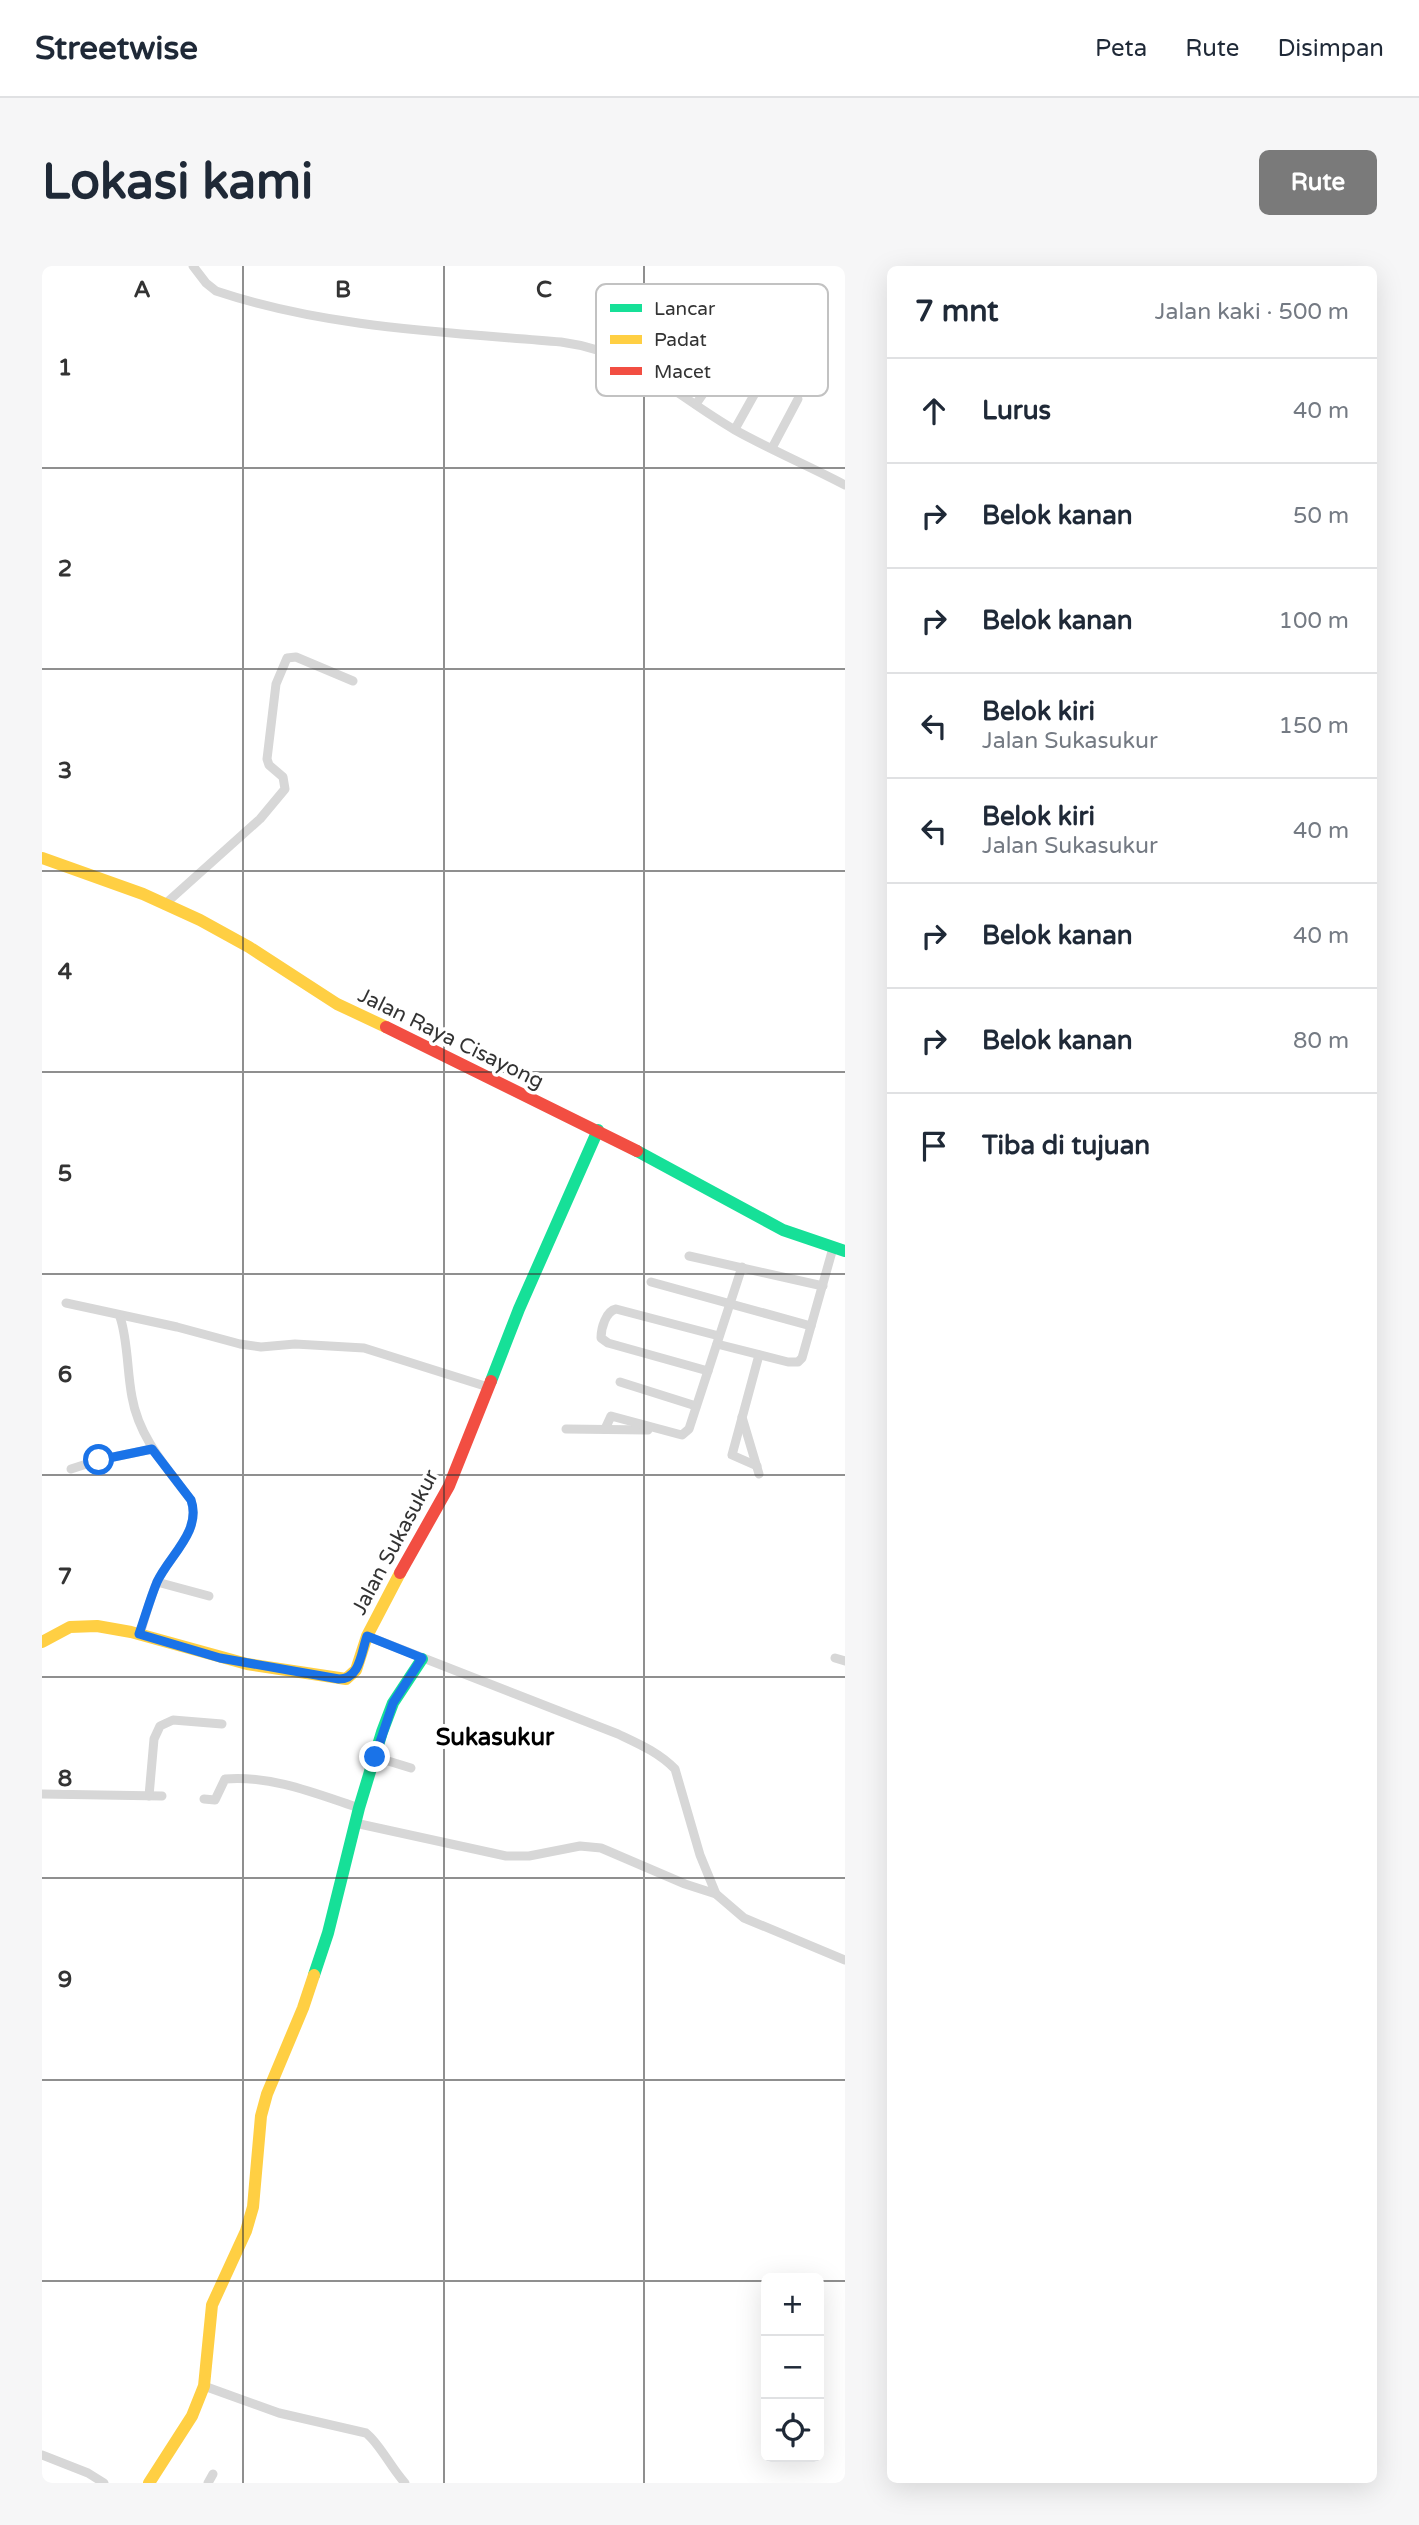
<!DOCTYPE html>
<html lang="id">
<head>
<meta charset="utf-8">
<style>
  :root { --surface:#fff; --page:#f6f6f7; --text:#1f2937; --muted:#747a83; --line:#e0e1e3; --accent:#7a7a7a }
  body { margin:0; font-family:"Varela Round",sans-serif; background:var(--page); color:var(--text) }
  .controls { position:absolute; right:21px; bottom:21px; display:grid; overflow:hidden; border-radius:10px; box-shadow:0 7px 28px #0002 }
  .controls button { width:63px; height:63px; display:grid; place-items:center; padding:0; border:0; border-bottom:2px solid var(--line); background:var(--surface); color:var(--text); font:35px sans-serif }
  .stop { position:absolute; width:21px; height:21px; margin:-16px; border:5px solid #1a73e8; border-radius:50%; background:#fff }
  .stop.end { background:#1a73e8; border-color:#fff; box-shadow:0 2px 7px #0008 }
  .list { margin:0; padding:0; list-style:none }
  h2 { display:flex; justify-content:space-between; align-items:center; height:91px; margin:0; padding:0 28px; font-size:30px }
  h2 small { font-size:23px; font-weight:400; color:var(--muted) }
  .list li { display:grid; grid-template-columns:46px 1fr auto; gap:21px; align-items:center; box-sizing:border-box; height:105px; padding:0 28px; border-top:2px solid var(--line) }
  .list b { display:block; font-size:26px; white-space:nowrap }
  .list p { margin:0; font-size:23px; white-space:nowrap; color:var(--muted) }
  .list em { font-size:23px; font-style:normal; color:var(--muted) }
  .icon { flex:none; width:38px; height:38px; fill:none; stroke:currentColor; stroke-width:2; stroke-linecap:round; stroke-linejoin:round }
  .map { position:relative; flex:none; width:803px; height:2217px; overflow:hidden; border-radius:10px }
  header { display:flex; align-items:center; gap:42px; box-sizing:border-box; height:98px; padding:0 35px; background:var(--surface); border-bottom:2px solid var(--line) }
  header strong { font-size:33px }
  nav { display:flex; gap:38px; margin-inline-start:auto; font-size:24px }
  .intro { display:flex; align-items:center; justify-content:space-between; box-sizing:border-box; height:168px; padding:0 42px }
  h1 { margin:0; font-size:49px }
  .button { padding:18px 32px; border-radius:10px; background:var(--accent); color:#fff; font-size:24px; font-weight:700 }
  main { display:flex; gap:42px; padding:0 42px }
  aside { flex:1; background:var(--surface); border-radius:10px; box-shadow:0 7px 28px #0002 }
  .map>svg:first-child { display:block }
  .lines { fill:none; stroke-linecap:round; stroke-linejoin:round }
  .street { stroke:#d7d7d7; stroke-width:9 }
  .fast { stroke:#16e098; stroke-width:12 }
  .slow { stroke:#ffcf43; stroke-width:12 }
  .jam { stroke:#f24e42; stroke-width:12 }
  .route { stroke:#1a73e8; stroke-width:9 }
  .grid { fill:none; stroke:#333; stroke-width:2; stroke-opacity:0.55 }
  .labels { text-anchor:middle; stroke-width:7; stroke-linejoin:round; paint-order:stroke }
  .street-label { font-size:21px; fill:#333; stroke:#fff }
  .quarter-label { font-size:24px; font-weight:bold; fill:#000; stroke:#fff }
  .key { fill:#fff; stroke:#c2c2c2; stroke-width:2 }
  .key-label { font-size:19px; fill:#333 }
  .grid-label { font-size:23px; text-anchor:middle; font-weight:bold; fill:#333; stroke:#fff; stroke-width:7; stroke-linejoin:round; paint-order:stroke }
</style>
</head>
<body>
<header>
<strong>Streetwise</strong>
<nav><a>Peta</a><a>Rute</a><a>Disimpan</a></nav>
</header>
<div class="intro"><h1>Lokasi kami</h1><a class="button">Rute</a></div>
<main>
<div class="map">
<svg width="803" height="2217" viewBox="0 0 803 2217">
  <rect width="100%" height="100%" fill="#fff"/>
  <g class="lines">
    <g class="street">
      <path d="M 151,0 L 164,17 L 174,25 C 285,62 402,66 519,76 C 594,86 631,128 693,164 C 729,184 767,200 803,219"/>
      <path d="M 654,138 L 693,82 C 705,74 715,86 725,93 L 726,104 L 693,163"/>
      <polyline points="730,182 756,133"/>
      <polyline points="122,639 218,553 243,523 241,511 227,499 225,493 234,418 245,392 254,391 311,415"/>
      <polyline points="647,990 781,1020"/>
      <polyline points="609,1016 769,1060"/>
      <polyline points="24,1037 135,1061 198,1078 219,1081 253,1078 322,1082 446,1121"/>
      <path d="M 78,1051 C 86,1074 85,1106 90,1131 C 97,1172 125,1202 149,1234 C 160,1265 127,1290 115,1316 C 108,1333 103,1351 98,1368"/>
      <polyline points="675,1078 746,1096 756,1096 760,1092 791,982"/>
      <path d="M 666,1105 L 566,1077 L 559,1072 C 559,1062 564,1045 574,1043 L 677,1070"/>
      <polyline points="578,1116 654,1140"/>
      <polyline points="700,1151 717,1208"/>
      <polyline points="524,1163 606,1164"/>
      <polyline points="563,1163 569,1150 636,1168 640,1169 647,1163 700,1001"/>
      <polyline points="715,1200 690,1189 717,1089"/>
      <polyline points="29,1203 57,1194 110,1183"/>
      <polyline points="115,1316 167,1330"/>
      <path d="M 325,1370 L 576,1468 C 597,1478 616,1486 633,1503 L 658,1589 L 674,1628 L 702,1652 L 803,1694"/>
      <polyline points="793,1392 803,1395"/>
      <polyline points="333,1491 369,1502"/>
      <polyline points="0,1528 120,1530"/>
      <polyline points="107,1530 112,1473 118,1460 131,1454 180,1458"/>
      <path d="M 162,1533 L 173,1534 L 183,1513 C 229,1509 275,1528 317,1542"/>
      <polyline points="313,1557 464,1590 487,1590 538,1580 559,1582 643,1618 674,1628"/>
      <path d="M 162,2120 L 237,2147 L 324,2167 C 338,2178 349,2202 363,2217"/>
      <polyline points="0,2189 46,2207 62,2217"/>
      <polyline points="166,2217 171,2208"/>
    </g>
    <g class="fast">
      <polyline points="595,885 741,964 803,985"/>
      <polyline points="449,1115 477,1043 556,864"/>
      <polyline points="272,1709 286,1667 317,1542 340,1466 351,1437 380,1393"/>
    </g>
    <g class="slow">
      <polyline points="0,592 101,628 158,654 207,681 295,738 344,761"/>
      <polyline points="0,1376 28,1361 55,1360 89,1366 205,1398 304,1413 314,1404 325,1370 358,1307"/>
      <polyline points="107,2217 150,2150 162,2120 170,2039 204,1965 211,1941 219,1850 225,1828 261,1742 272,1709"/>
    </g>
    <g class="jam">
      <polyline points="344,761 595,885"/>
      <polyline points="358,1307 407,1220 449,1115"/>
    </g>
  </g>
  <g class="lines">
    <path class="route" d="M 57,1194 L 110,1183 L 149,1234 C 160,1265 127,1290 115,1316 C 108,1333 103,1351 97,1368 L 178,1392 L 297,1413 C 318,1413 319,1387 325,1370 L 380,1392 L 351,1437 L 333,1491"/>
  </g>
  <path class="grid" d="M 201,0 L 201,2217M 402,0 L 402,2217M 602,0 L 602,2217M 0,202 L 803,202M 0,403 L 803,403M 0,605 L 803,605M 0,806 L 803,806M 0,1008 L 803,1008M 0,1209 L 803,1209M 0,1411 L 803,1411M 0,1612 L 803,1612M 0,1814 L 803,1814M 0,2015 L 724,2015M 777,2015 L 803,2015"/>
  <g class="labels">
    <g class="street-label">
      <text transform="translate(409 772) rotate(26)" y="7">Jalan Raya Cisayong</text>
      <text transform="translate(353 1276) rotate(-62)" y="7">Jalan Sukasukur</text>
    </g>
    <g class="quarter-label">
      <text x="453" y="1479">Sukasukur</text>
    </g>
  </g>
  <rect x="554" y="18" width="232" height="112" rx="10" class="key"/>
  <rect x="568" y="38" width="32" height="8" fill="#16e098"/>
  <rect x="568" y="69" width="32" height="9" fill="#ffcf43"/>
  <rect x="568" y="101" width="32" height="8" fill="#f24e42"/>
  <g class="key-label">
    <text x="612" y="49">Lancar</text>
    <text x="612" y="80">Padat</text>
    <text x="612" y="112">Macet</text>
  </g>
  <g class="grid-label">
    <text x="100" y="31">A</text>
    <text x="301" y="31">B</text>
    <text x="502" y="31">C</text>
    <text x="23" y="109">1</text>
    <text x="23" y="310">2</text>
    <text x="23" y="512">3</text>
    <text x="23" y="713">4</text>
    <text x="23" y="915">5</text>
    <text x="23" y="1116">6</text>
    <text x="23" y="1318">7</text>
    <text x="23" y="1520">8</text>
    <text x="23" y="1721">9</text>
  </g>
</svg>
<div class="controls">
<button>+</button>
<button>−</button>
<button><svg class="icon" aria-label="locate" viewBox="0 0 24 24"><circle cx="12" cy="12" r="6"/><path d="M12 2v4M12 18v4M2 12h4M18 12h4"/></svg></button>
</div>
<div class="stop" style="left:57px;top:1194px"></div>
<div class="stop end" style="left:333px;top:1491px"></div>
</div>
<aside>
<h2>7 mnt<small>Jalan kaki · 500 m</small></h2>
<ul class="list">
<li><svg class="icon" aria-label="ahead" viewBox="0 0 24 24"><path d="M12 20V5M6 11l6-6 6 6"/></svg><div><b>Lurus</b></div><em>40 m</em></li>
<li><svg class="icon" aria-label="right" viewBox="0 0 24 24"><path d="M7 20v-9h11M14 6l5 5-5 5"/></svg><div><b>Belok kanan</b></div><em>50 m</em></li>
<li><svg class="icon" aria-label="right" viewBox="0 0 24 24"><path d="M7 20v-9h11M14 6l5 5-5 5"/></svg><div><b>Belok kanan</b></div><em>100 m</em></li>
<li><svg class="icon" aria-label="left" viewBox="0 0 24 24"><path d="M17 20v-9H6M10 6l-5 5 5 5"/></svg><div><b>Belok kiri</b><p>Jalan Sukasukur</p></div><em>150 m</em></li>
<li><svg class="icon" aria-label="left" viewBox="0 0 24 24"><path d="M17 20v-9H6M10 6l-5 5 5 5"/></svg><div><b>Belok kiri</b><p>Jalan Sukasukur</p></div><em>40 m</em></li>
<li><svg class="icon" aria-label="right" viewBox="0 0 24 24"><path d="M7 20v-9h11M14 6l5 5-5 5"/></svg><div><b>Belok kanan</b></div><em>40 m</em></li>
<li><svg class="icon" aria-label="right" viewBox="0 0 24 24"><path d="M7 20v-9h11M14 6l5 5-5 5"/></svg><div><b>Belok kanan</b></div><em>80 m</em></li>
<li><svg class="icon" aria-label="arrive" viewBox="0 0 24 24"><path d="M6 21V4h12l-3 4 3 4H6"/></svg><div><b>Tiba di tujuan</b></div></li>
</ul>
</aside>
</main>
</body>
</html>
